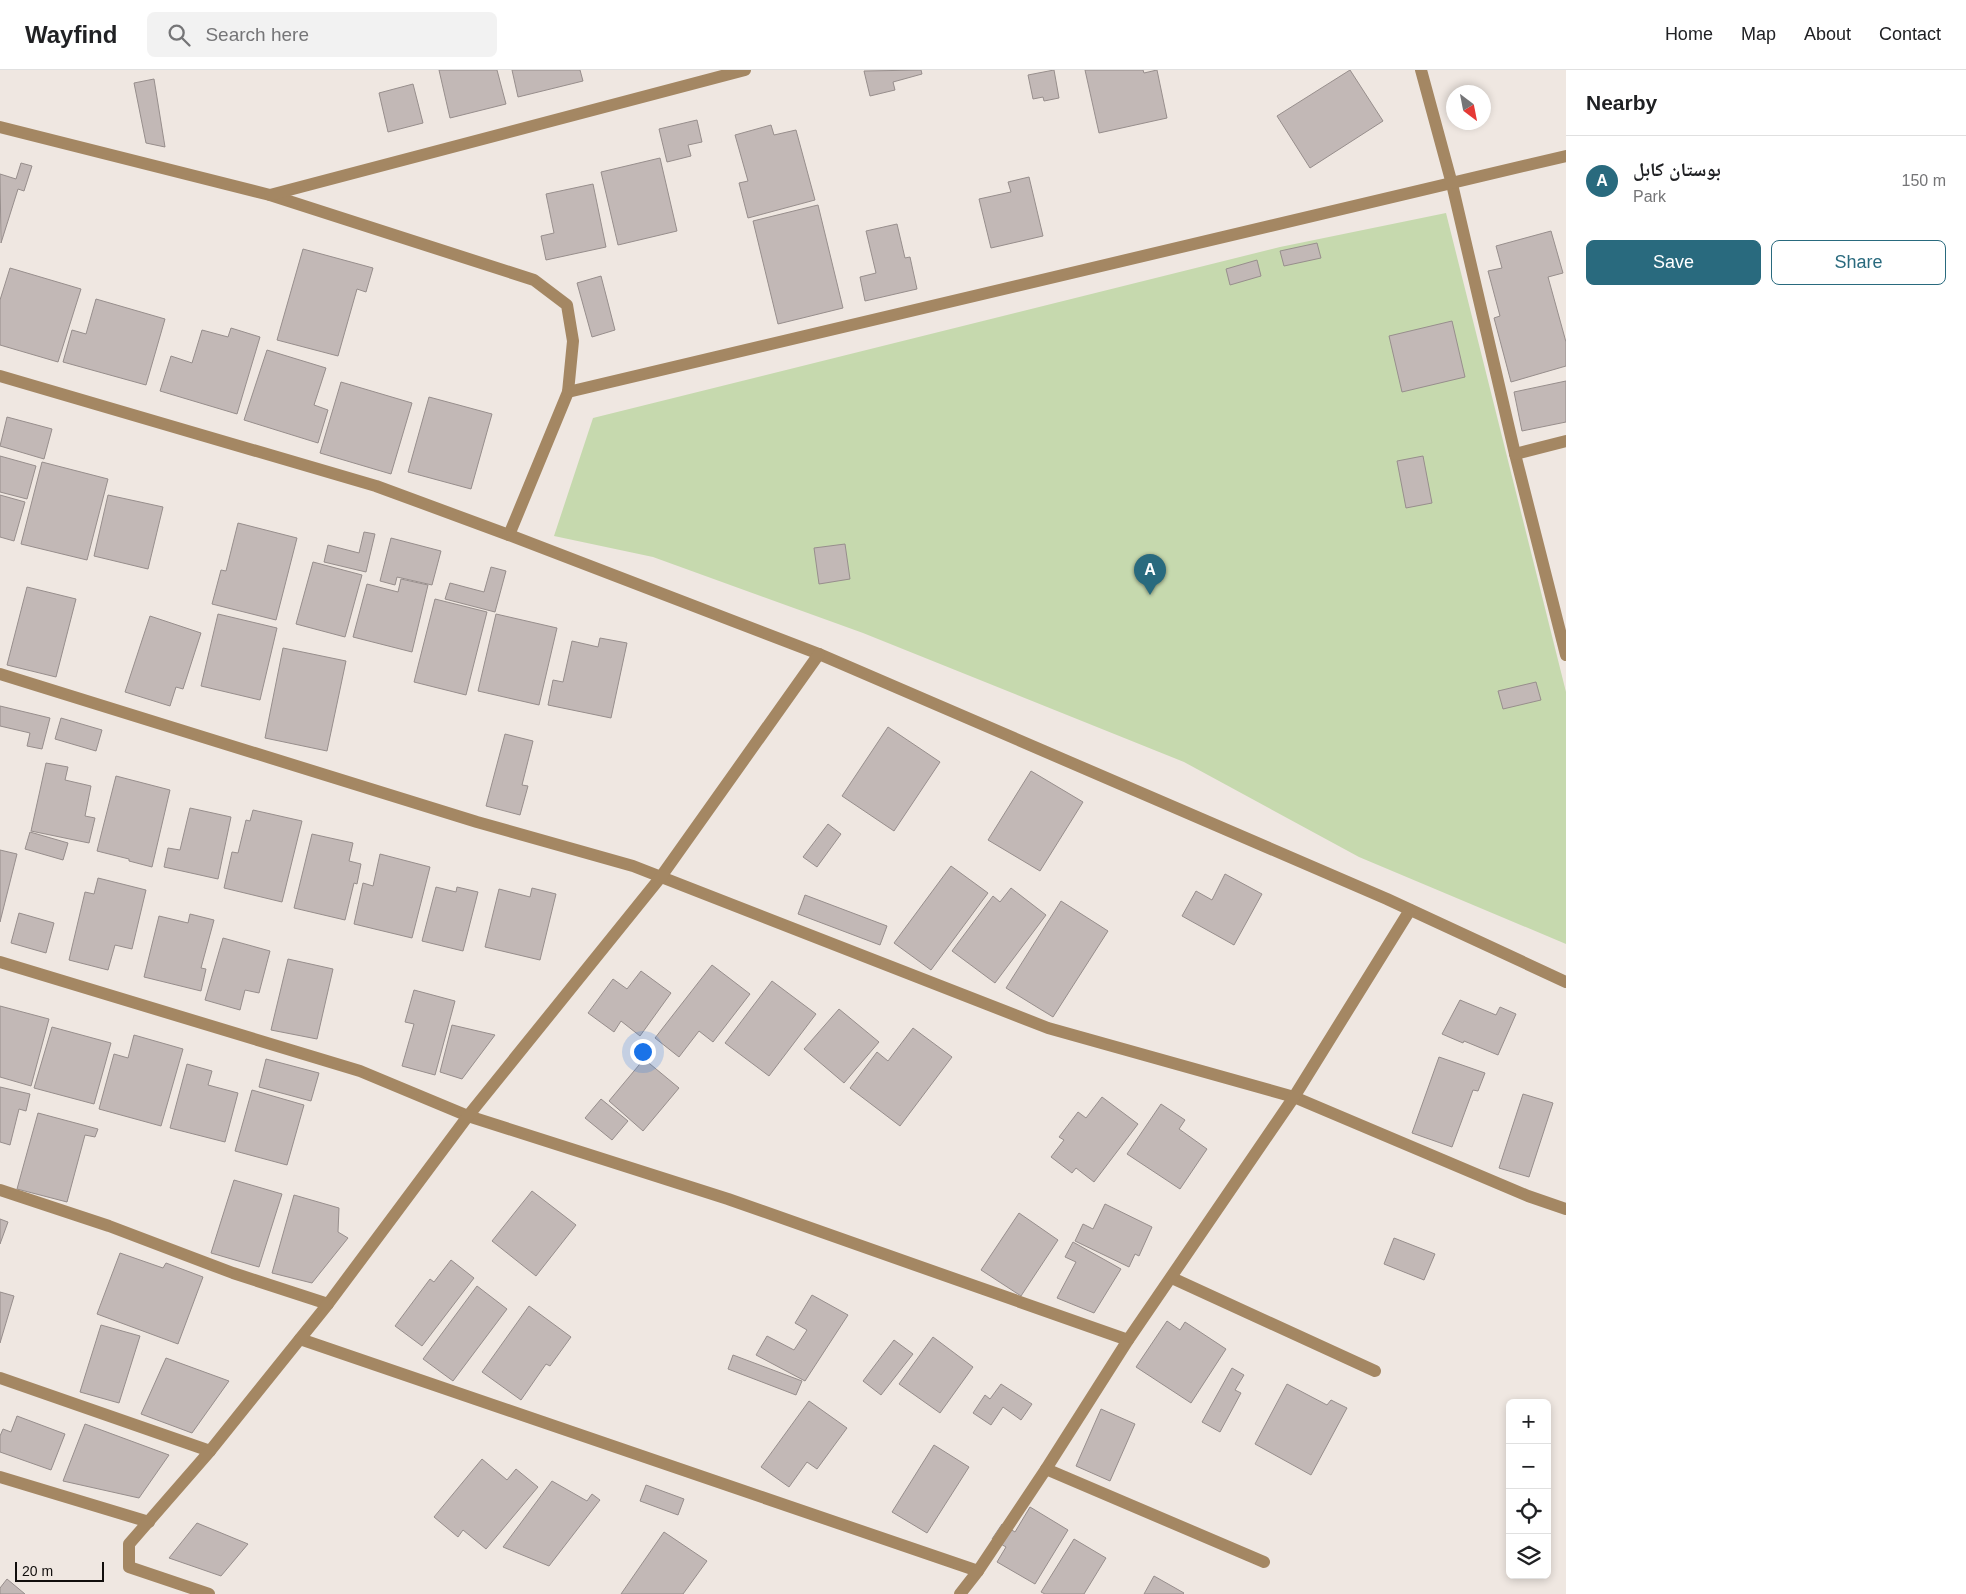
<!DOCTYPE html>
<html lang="en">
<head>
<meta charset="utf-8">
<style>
  :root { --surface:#fff; --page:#f2f2f2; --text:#202124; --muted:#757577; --line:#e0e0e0; --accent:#296a7e }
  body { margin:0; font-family:Arial,"Noto Naskh Arabic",sans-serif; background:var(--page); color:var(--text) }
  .controls { position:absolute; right:15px; bottom:15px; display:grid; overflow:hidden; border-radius:8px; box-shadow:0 2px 8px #0003 }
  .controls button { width:45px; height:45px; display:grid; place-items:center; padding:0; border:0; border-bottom:1px solid var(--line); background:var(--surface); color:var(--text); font:25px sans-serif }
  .compass { position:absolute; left:1446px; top:15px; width:45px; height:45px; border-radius:50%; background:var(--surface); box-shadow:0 2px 8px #0003; rotate:148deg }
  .scale { position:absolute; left:15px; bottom:12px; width:89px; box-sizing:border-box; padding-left:5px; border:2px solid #110e0c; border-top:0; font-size:14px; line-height:18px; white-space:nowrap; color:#110e0c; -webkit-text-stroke:4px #efe7e1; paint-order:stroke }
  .you { position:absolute; left:642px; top:981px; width:18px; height:18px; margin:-12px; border:4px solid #fff; border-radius:50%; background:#1a73e8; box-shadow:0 0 0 8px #1a73e833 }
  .badge { display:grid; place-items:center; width:32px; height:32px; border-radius:50%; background:var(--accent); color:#fff; font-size:16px; font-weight:700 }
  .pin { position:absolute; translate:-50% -41px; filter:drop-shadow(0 1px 2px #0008) }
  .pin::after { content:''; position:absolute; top:26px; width:18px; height:15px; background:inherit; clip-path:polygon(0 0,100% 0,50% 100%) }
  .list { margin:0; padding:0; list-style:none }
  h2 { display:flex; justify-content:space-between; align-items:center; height:65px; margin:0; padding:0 20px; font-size:21px }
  h2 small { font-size:16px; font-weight:400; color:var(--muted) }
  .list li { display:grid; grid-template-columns:32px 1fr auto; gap:15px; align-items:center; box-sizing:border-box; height:90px; padding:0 20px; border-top:1px solid var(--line) }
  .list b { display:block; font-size:19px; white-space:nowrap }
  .list p { margin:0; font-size:16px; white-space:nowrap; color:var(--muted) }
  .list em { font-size:16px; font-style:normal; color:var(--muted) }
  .actions { display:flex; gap:10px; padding:15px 20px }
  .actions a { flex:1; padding:11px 0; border:1px solid var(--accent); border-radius:8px; text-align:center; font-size:18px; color:var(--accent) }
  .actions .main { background:var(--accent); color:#fff }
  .icon { flex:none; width:28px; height:28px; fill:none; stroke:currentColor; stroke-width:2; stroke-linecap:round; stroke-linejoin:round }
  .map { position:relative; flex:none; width:1566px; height:1524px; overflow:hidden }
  header { display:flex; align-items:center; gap:30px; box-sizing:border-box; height:70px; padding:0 25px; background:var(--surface); border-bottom:1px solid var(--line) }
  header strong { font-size:24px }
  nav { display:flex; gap:28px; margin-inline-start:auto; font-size:18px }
  .search { width:350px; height:45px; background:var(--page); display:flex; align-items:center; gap:12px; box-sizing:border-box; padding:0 18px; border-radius:8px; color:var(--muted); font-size:19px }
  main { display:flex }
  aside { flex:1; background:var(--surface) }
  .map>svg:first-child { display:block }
  .green { fill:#c6d9ae }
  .building { fill:#c2b8b6; stroke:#978e8c }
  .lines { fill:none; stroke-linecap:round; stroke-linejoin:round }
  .minor { stroke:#a48763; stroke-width:12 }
</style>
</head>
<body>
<header>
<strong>Wayfind</strong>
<div class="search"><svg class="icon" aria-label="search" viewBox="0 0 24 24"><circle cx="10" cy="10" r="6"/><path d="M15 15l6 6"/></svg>Search here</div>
<nav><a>Home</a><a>Map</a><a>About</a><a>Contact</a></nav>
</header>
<main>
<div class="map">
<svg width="1566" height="1524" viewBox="0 0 1566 1524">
  <rect width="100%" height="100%" fill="#efe7e1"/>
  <polygon class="green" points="1446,143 1566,622 1566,874 1359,787 1184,692 863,563 653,487 554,466 593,348 1280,177"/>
  <g class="building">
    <polygon points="439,0 497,0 506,34 450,48"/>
    <polygon points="512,0 580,0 583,11 518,27"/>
    <polygon points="921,0 922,4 893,12 895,20 870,26 864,1"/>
    <polygon points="1054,0 1059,28 1044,31 1043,27 1033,29 1028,5"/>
    <polygon points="1085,0 1143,0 1144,3 1157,0 1167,48 1099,63"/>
    <polygon points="1350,0 1383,51 1310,98 1277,46"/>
    <polygon points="154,9 165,77 146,73 134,13"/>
    <polygon points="413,14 423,53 388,62 379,23"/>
    <polygon points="697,50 702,72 688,75 691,86 667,92 659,59"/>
    <polygon points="771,55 774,65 796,60 815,130 748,148 739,113 748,111 735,65"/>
    <polygon points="660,88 677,161 618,175 601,102"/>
    <polygon points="21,93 32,96 24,121 18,119 1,173 0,104 16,109"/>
    <polygon points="1029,107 1043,166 991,178 979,129 1011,122 1008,112"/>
    <polygon points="593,114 606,177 546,190 541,166 554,163 546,124"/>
    <polygon points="818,135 843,238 778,254 753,151"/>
    <polygon points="897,154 905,188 910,187 917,219 865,231 860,207 876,203 866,161"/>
    <polygon points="1551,161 1563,203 1548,207 1566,272 1566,296 1511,312 1494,248 1500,246 1488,201 1502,198 1496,176"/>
    <polygon points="1317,173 1321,188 1284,196 1280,181"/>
    <polygon points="303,179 373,198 366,222 357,219 338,286 277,270"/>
    <polygon points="1257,190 1261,206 1230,215 1226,199"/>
    <polygon points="10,198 81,219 58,292 0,275 0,230"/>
    <polygon points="601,206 615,260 592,267 577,213"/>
    <polygon points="96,229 165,249 146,315 63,292 72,260 86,264"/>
    <polygon points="1452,251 1465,307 1402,322 1389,266"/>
    <polygon points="231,258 260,267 237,344 160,321 171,286 192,293 202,260 228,267"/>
    <polygon points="267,280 326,298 314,335 328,340 318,373 244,350"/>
    <polygon points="1566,311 1566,352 1522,361 1514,322"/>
    <polygon points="341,312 412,333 391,404 320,383"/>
    <polygon points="429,327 492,344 471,419 408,402"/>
    <polygon points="7,347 52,359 44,389 0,376"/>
    <polygon points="0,386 36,396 27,429 0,422"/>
    <polygon points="1423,386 1432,433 1406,438 1397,391"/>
    <polygon points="42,392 108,409 87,490 21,474"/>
    <polygon points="0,425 25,432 14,471 0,467"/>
    <polygon points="108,425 163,437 148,499 94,486"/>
    <polygon points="238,453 297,468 276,550 212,534 221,500 226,501"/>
    <polygon points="364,462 375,464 366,502 324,492 328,475 359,483"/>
    <polygon points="391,468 441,481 432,515 397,507 395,515 380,511"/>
    <polygon points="845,474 850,509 819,514 814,478"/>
    <polygon points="313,492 362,505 345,567 296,554"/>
    <polygon points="491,497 506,501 495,542 445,529 450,513 484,522"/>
    <polygon points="401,509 428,515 412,582 353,567 367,514 398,522"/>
    <polygon points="27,517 76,529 56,607 7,595"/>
    <polygon points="435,529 487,542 466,625 414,612"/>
    <polygon points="218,544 277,558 260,630 201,616"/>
    <polygon points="496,544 557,558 539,635 478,621"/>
    <polygon points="150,546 201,563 183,619 176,617 170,636 125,622"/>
    <polygon points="600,568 627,573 611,648 548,635 553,610 563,612 572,571 598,577"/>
    <polygon points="283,578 346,591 327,681 265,668"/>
    <polygon points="1536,612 1541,630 1503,639 1498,621"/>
    <polygon points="0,636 50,648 42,679 27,676 30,663 0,656"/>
    <polygon points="61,648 102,660 96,681 55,669"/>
    <polygon points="888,657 940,692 894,761 842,726"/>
    <polygon points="505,664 533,671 522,715 528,716 520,745 486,736"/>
    <polygon points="46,693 68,697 65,710 91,716 85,746 95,748 89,773 31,761"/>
    <polygon points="1031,701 1083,732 1040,801 988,770"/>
    <polygon points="116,706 170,720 152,797 129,791 129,789 97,781"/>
    <polygon points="190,738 231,747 218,809 164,797 168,778 180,780"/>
    <polygon points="253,740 302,751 282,832 224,818 232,782 238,783 246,750 250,751"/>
    <polygon points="828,754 841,764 817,797 803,787"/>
    <polygon points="30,762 68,773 63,790 25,779"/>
    <polygon points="312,764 353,773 349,791 361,794 357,814 354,813 345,850 294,838"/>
    <polygon points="0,780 17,784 0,852"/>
    <polygon points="380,784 430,797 412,868 354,854 363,813 373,816"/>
    <polygon points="951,796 988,823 931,900 894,873"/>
    <polygon points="1225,804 1262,824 1234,875 1182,846 1196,821 1212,830"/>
    <polygon points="98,808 146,820 132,879 115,875 108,900 69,890 85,822 94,824"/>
    <polygon points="436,817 456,822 457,817 478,822 463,881 422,871"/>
    <polygon points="532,818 556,824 540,890 485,877 499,819 530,827"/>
    <polygon points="1011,818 1046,845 995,913 952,881 993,826 1000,832"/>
    <polygon points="805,825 887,856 880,875 798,844"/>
    <polygon points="1061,831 1108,861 1053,947 1006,918"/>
    <polygon points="19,843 54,853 46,883 11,873"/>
    <polygon points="190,844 214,850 201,898 206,899 201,921 144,907 159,846 188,853"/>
    <polygon points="223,868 270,881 259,923 245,920 240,940 205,930"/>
    <polygon points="288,889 333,899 317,969 271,960"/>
    <polygon points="712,895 750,924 713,972 699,961 679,987 655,968"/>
    <polygon points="641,901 671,923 640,966 621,951 614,962 588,943 613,909 627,919"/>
    <polygon points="772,911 816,944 769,1006 725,973"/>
    <polygon points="414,920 455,931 435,1005 402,996 414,954 405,952"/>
    <polygon points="1460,930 1496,945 1500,937 1516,944 1498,985 1464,971 1463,973 1442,964"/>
    <polygon points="0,936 49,949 31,1016 0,1007"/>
    <polygon points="839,939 879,972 844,1013 804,979"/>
    <polygon points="452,955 495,965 462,1009 440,1002"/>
    <polygon points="52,957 111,973 94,1034 34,1018"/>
    <polygon points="913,958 952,987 900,1056 850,1018 877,982 888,991"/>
    <polygon points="134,965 183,979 161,1056 99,1039 114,984 128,988"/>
    <polygon points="1439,987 1485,1003 1478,1021 1473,1020 1452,1077 1412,1063"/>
    <polygon points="266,989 319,1003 311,1031 259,1017"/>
    <polygon points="644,989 679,1018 643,1061 609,1031"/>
    <polygon points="187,994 212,1001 208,1015 238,1023 225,1072 170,1058"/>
    <polygon points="0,1017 30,1024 26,1041 19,1039 10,1075 0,1072"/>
    <polygon points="252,1020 304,1035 287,1095 235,1081"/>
    <polygon points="1523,1024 1553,1033 1529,1107 1499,1098"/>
    <polygon points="1102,1027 1138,1054 1094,1112 1076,1098 1072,1103 1051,1087 1064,1070 1059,1067 1078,1042 1086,1048"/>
    <polygon points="601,1029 628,1051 612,1070 585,1048"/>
    <polygon points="1161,1034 1185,1050 1179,1059 1207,1079 1180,1119 1127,1084"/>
    <polygon points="38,1043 98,1059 95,1067 85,1065 67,1132 17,1119"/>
    <polygon points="234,1110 282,1124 259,1197 211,1183"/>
    <polygon points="532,1121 576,1155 536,1206 492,1171"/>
    <polygon points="294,1125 339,1138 338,1162 348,1168 312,1213 272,1203"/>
    <polygon points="1105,1134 1152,1157 1139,1186 1135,1184 1129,1197 1075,1171 1083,1154 1093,1159"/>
    <polygon points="1019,1143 1058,1170 1021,1226 981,1200"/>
    <polygon points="0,1149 8,1152 0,1174"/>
    <polygon points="1394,1168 1435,1184 1424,1210 1384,1194"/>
    <polygon points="1073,1172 1121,1199 1094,1243 1057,1228 1076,1192 1065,1187"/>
    <polygon points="120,1183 163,1198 166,1193 203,1207 178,1274 97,1244"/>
    <polygon points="451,1190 474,1208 422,1276 395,1256 430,1209 434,1212"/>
    <polygon points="477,1216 507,1239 453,1311 423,1289"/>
    <polygon points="0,1222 14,1226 0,1273"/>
    <polygon points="812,1225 848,1245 805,1311 756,1285 767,1266 794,1280 807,1260 795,1253"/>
    <polygon points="529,1236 571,1267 550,1296 546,1294 521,1330 482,1302"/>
    <polygon points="1167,1251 1180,1260 1185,1252 1226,1279 1191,1333 1136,1297"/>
    <polygon points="101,1255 140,1266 119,1333 80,1322"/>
    <polygon points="933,1267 973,1297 940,1343 899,1314"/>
    <polygon points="894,1270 913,1284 881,1325 863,1311"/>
    <polygon points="733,1285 802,1311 796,1325 728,1299"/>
    <polygon points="166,1288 229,1311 192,1363 141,1344"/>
    <polygon points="1232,1298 1244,1305 1235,1320 1241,1323 1220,1362 1202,1352"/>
    <polygon points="1001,1314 1032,1334 1021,1350 1003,1337 991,1355 973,1343 985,1325 990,1329"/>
    <polygon points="1287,1314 1327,1335 1331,1330 1347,1338 1311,1405 1255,1374"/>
    <polygon points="809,1331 847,1358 817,1399 807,1392 789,1417 761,1397"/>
    <polygon points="1101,1339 1135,1354 1110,1411 1076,1396"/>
    <polygon points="17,1346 65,1364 51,1400 0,1382 0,1366 3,1359 11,1362"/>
    <polygon points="85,1354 169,1385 139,1428 63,1411"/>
    <polygon points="934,1375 969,1397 927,1463 892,1442"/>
    <polygon points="482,1389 507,1410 516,1399 538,1417 486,1479 463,1460 458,1467 434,1447"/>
    <polygon points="552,1411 587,1431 592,1424 600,1430 549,1496 503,1477"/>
    <polygon points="646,1415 684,1429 678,1445 640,1431"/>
    <polygon points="1030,1437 1068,1460 1035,1514 997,1492 1006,1477 992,1469 1002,1454 1015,1462"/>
    <polygon points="197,1453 248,1474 221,1506 169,1488"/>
    <polygon points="664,1462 707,1491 683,1524 621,1524"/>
    <polygon points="1074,1469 1106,1488 1084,1524 1045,1524 1041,1522"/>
    <polygon points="1154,1506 1184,1523 1183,1524 1144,1524"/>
    <polygon points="7,1509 25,1524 0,1524 0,1518"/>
  </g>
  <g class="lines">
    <g class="minor">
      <polyline points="1421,0 1452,114 1515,384 1566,585"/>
      <polyline points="0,57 270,125 534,210 567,235 573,271 568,322 509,465"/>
      <polyline points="270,125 745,0"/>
      <polyline points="0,306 376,416 509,465 819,584 1387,829 1566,912"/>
      <polyline points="568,322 1566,86"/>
      <polyline points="1515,384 1566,371"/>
      <polyline points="0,604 477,752 633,796 1048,958 1294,1027 1528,1126 1566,1139"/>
      <polyline points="0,892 360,1001 468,1046 728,1129 1128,1270"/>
      <polyline points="0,1120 109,1156 233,1203 328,1234"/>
      <polyline points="1172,1208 1375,1301"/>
      <polyline points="300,1269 978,1501"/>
      <polyline points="0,1308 210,1381"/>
      <polyline points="1046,1399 1264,1492"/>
      <polyline points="0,1407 149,1452"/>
      <polyline points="209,1524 129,1497 129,1474 210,1381 328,1234 468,1046 660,808 819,584"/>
      <polyline points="960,1524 978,1501 1046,1399 1128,1270 1294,1027 1410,840"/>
    </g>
  </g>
</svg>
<div class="controls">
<button>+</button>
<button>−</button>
<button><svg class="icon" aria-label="locate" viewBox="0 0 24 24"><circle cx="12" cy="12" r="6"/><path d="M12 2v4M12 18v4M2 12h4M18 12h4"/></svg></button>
<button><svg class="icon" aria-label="layers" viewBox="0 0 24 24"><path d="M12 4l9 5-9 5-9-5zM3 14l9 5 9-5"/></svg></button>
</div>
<svg class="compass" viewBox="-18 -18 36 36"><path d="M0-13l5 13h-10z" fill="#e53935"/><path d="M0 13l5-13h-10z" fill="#757577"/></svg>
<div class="scale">20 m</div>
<div class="you"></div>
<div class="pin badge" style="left:1150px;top:525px">A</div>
</div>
<aside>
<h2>Nearby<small></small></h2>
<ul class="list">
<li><span class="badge">A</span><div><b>بوستان کابل</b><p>Park</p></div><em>150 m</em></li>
</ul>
<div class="actions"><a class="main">Save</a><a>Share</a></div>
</aside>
</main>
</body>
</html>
